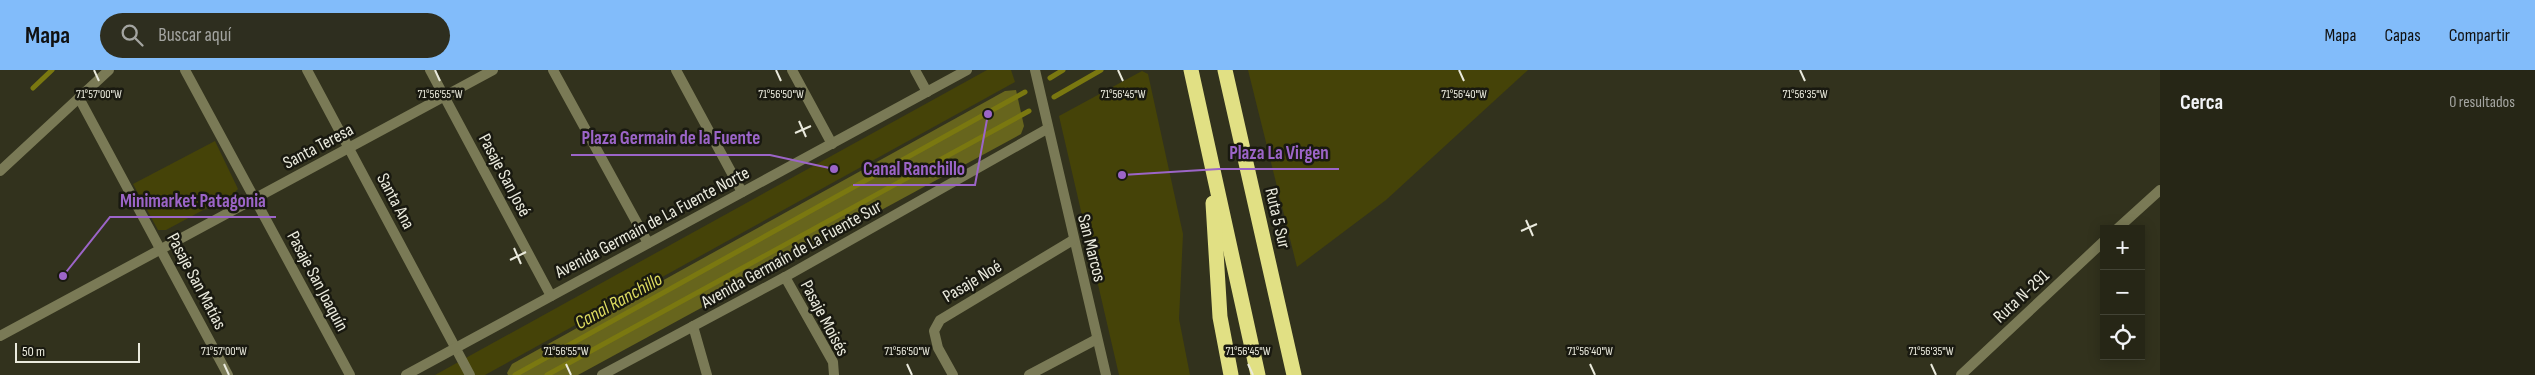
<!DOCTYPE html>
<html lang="es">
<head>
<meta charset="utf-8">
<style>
  :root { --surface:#262616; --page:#2e2e1f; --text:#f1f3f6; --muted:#a4a5a1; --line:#424335; --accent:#82bcfa }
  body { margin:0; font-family:"Sofia Sans Condensed",sans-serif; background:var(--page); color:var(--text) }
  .controls { position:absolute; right:15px; bottom:15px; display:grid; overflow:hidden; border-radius:0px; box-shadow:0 2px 12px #0003 }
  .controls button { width:45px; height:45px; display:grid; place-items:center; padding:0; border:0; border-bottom:1px solid var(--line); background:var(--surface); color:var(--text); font:25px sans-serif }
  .scale { position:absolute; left:15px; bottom:12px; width:125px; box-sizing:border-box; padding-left:5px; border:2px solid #eaeadd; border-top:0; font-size:14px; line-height:18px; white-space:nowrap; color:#eaeadd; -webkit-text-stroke:4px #191910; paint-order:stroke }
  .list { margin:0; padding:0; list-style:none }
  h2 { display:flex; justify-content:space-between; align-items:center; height:65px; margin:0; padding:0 20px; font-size:21px }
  h2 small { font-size:16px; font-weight:400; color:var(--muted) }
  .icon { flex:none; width:28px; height:28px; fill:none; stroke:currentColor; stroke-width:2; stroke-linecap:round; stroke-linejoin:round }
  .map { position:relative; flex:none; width:2160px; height:305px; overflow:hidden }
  header { display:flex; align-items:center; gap:30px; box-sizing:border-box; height:70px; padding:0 25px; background:var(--accent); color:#111 }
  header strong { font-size:24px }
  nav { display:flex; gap:28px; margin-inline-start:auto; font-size:18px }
  .search { width:350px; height:45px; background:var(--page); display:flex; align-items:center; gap:12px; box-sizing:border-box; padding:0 18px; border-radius:28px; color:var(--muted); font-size:19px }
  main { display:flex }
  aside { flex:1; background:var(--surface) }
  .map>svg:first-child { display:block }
  .green { fill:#454308 }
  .forest { fill:#67651d }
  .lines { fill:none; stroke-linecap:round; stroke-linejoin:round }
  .stream { stroke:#7a7810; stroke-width:5 }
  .minor { stroke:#7a7a56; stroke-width:10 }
  .tertiary { stroke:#7a7a56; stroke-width:10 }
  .motorway { stroke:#e1e084; stroke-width:15 }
  .ticks { fill:none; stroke:#eaeadd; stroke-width:2 }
  .labels { text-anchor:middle; stroke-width:5; stroke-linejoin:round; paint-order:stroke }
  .street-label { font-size:18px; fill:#eaeadd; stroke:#191910 }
  .water-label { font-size:19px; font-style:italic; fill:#dedc60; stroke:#191910 }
  .ticks-label { font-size:12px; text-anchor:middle; fill:#eaeadd; stroke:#191910; stroke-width:5; stroke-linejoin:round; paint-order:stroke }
  .leader { fill:none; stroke:#9c65c8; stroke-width:2 }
  .callout-dot { fill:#9c65c8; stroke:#191910; stroke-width:2 }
  .callout-label { font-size:19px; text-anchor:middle; font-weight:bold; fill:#9c65c8; stroke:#191910; stroke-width:5; stroke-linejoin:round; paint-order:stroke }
</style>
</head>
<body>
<header>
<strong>Mapa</strong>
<div class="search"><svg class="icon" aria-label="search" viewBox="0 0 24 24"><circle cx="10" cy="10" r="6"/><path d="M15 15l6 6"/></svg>Buscar aquí</div>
<nav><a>Mapa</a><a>Capas</a><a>Compartir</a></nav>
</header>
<main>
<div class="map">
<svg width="2160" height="305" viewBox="0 0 2160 305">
  <rect width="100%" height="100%" fill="#32321d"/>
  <g class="green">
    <polygon points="987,0 1011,0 1015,12 485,305 435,305"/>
    <polygon points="1248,0 1528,0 1386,130 1297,197"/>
    <polygon points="1142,1 1148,4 1183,164 1179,249 1190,305 1119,305 1059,46"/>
    <polygon points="215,71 238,119 233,124 166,160 158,160 133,114"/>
  </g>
  <polygon class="forest" points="1016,20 1024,56 1021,64 578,305 508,305 507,303 512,294 1005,21"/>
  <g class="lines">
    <g class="stream">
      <polyline points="1050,8 1063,0"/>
      <polyline points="33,18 52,0"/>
      <polyline points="1054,27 1101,0"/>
      <polyline points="515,305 1025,22"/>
      <polyline points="547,305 1029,41"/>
    </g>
    <g class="minor">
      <polyline points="185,0 350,305"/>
      <polyline points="307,0 470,305"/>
      <polyline points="430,0 551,226"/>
      <polyline points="553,0 648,173"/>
      <polyline points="676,0 742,122"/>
      <polyline points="792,0 832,74"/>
      <polyline points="915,0 927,22"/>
      <polyline points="1035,0 1106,305"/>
      <polyline points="79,28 228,305"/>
      <polyline points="0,101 109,0"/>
      <polyline points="785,207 833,292 834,305"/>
      <polyline points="693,256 707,305"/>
      <polyline points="0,266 493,0"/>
      <polyline points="406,305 967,0"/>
      <polyline points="602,305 785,207 1047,59"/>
      <polyline points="953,305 938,278 934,261 940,250 1073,170"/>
      <polyline points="1029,305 1097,269"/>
    </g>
    <g class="tertiary">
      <polyline points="2117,159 2160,120"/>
      <polyline points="1961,305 2104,171"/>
    </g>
    <g class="motorway">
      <polyline points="1191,0 1258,305"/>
      <polyline points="1225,0 1294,305"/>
      <polyline points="1213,133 1220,247 1231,305"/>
    </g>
  </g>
  <path class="ticks" d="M 94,0 L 99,11M 435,0 L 440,11M 776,0 L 781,11M 1118,0 L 1123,11M 1459,0 L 1464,11M 1800,0 L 1805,11M 799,51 L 806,67M 795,63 L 811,56M 1526,150 L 1533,166M 1521,161 L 1537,154M 514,178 L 521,194M 510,190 L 526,182M 224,294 L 229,305M 566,294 L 571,305M 907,294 L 912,305M 1248,294 L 1253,305M 1590,294 L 1595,305M 1931,294 L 1936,305"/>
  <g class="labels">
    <g class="street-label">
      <text transform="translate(318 76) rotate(-28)" y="6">Santa Teresa</text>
      <text transform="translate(505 105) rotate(62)" y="6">Pasaje San José</text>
      <text transform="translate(396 131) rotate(62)" y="6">Santa Ana</text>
      <text transform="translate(1278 148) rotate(77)" y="6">Ruta 5 Sur</text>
      <text transform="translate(652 152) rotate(-28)" y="6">Avenida Germaín de La Fuente Norte</text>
      <text transform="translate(1092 178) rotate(76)" y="6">San Marcos</text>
      <text transform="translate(791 184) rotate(-29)" y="6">Avenida Germaín de La Fuente Sur</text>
      <text transform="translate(197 211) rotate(62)" y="6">Pasaje San Matías</text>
      <text transform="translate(318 211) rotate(62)" y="6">Pasaje San Joaquín</text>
      <text transform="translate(972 211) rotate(-31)" y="6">Pasaje Noé</text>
      <text transform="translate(2021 226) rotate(-43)" y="6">Ruta N-291</text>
      <text transform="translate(825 248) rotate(62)" y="6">Pasaje Moisés</text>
    </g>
    <g class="water-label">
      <text transform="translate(618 230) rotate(-29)" y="7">Canal Ranchillo</text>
    </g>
  </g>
  <g class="ticks-label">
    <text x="99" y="28">71°57'00"W</text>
    <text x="440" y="28">71°56'55"W</text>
    <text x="781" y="28">71°56'50"W</text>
    <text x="1123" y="28">71°56'45"W</text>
    <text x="1464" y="28">71°56'40"W</text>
    <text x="1805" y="28">71°56'35"W</text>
    <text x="224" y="285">71°57'00"W</text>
    <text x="566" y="285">71°56'55"W</text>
    <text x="907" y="285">71°56'50"W</text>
    <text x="1248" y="285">71°56'45"W</text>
    <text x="1590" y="285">71°56'40"W</text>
    <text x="1931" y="285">71°56'35"W</text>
  </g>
  <path class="leader" d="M834 99L770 85H571M1122 105L1219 99H1339M988 44L975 115H853M63 206L110 147H276"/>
  <g class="callout-dot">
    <circle cx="834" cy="99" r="5"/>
    <circle cx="1122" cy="105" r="5"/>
    <circle cx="988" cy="44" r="5"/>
    <circle cx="63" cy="206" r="5"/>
  </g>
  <g class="callout-label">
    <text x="671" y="74">Plaza Germain de la Fuente</text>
    <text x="1279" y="89">Plaza La Virgen</text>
    <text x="914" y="105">Canal Ranchillo</text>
    <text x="193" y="137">Minimarket Patagonia</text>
  </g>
</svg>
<div class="controls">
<button>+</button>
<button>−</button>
<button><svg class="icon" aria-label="locate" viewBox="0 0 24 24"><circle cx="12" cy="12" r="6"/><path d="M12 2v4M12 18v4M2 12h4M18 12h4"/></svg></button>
</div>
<div class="scale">50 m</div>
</div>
<aside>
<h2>Cerca<small>0 resultados</small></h2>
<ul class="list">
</ul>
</aside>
</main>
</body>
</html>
